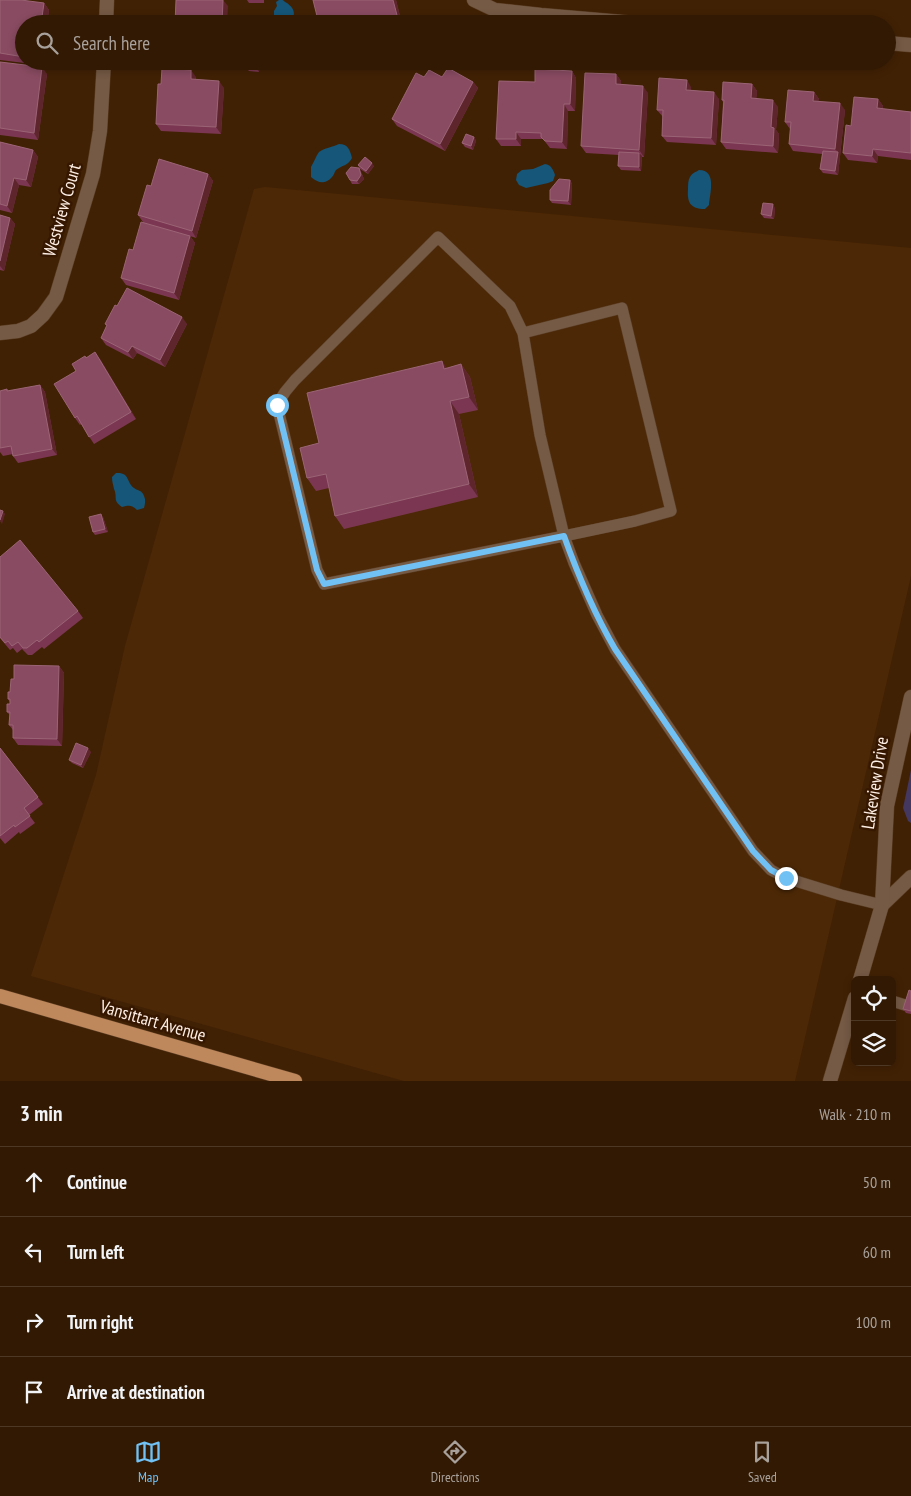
<!DOCTYPE html>
<html lang="en">
<head>
<meta charset="utf-8">
<style>
  :root { --surface:#311903; --page:#3d2612; --text:#f1f3f6; --muted:#a8a09a; --line:#4c3825; --accent:#71c1f5 }
  body { margin:0; font-family:"PT Sans Narrow",sans-serif; background:var(--page); color:var(--text) }
  .controls { position:absolute; right:15px; bottom:15px; display:grid; overflow:hidden; border-radius:8px; box-shadow:0 2px 8px #0003 }
  .controls button { width:45px; height:45px; display:grid; place-items:center; padding:0; border:0; border-bottom:1px solid var(--line); background:var(--surface); color:var(--text); font:25px sans-serif }
  .stop { position:absolute; width:15px; height:15px; margin:-11px; border:4px solid #71c1f5; border-radius:50%; background:#fff }
  .stop.end { background:#71c1f5; border-color:#fff; box-shadow:0 1px 5px #0008 }
  .list { margin:0; padding:0; list-style:none }
  h2 { display:flex; justify-content:space-between; align-items:center; height:65px; margin:0; padding:0 20px; font-size:21px }
  h2 small { font-size:16px; font-weight:400; color:var(--muted) }
  .list li { display:grid; grid-template-columns:32px 1fr auto; gap:15px; align-items:center; box-sizing:border-box; height:70px; padding:0 20px; border-top:1px solid var(--line) }
  .list b { display:block; font-size:19px; white-space:nowrap }
  .list em { font-size:16px; font-style:normal; color:var(--muted) }
  .icon { flex:none; width:28px; height:28px; fill:none; stroke:currentColor; stroke-width:2; stroke-linecap:round; stroke-linejoin:round }
  .map { position:relative; flex:none; width:911px; height:1081px; overflow:hidden }
  .search { position:absolute; background:var(--surface); box-shadow:0 2px 8px #0003; left:15px; right:15px; top:15px; height:55px; display:flex; align-items:center; gap:12px; box-sizing:border-box; padding:0 18px; border-radius:28px; color:var(--muted); font-size:19px }
  .sheet { height:345px; background:var(--surface) }
  nav { display:flex; justify-content:space-around; align-items:center; box-sizing:border-box; height:70px; border-top:1px solid var(--line); background:var(--surface); font-size:14px; color:var(--muted) }
  nav a { display:grid; justify-items:center; gap:2px }
  nav .on { color:var(--accent) }
  .map>svg:first-child { display:block }
  .built { fill:#4c2806 }
  .green { fill:#443760 }
  .water { fill:#155679 }
  .lines { fill:none; stroke-linecap:round; stroke-linejoin:round }
  .service-casing { stroke:#5b3e24; stroke-width:12 }
  .minor-casing { stroke:#5b3e24; stroke-width:15 }
  .tertiary-casing { stroke:#5b3e24; stroke-width:15 }
  .primary-casing { stroke:#5b3e24; stroke-width:15 }
  .service { stroke:#755a45; stroke-width:11 }
  .minor { stroke:#755a45; stroke-width:14 }
  .tertiary { stroke:#755a45; stroke-width:14 }
  .primary { stroke:#bf875c; stroke-width:14 }
  .wall { fill:#7b3751 }
  .shaded-wall { fill:#5e262c }
  .building { fill:#894b61; stroke:#9b6476 }
  .route { stroke:#71c1f5; stroke-width:6 }
  .labels { text-anchor:middle; stroke-width:5; stroke-linejoin:round; paint-order:stroke }
  .street-label { font-size:18px; fill:#feefe5; stroke:#361700 }
</style>
</head>
<body>
<div class="map">
<svg width="911" height="1081" viewBox="0 0 911 1081">
  <rect width="100%" height="100%" fill="#412104"/>
  <polygon class="built" points="265,187 911,248 911,576 795,1081 404,1081 31,976 96,775 125,646 254,189"/>
  <polygon class="green" points="911,770 911,823 908,821 903,808"/>
  <g class="water">
    <path d="M 279,0 C 286,0 281,0 287,3 C 296,10 294,13 293,24 L 274,24 L 274,11 L 277,6 L 276,2 Z"/>
    <path d="M 339,144 C 348,144 350,150 352,158 C 348,166 342,165 336,170 C 334,173 334,175 332,177 C 325,185 318,183 311,177 L 311,167 C 314,162 316,156 319,152 C 324,148 333,147 339,144 Z"/>
    <path d="M 545,164 C 551,165 553,169 555,175 L 553,181 L 548,183 L 526,188 L 519,185 L 516,180 L 517,174 L 522,170 L 533,169 Z"/>
    <path d="M 699,170 C 717,170 710,193 709,205 L 705,209 C 690,209 687,202 688,189 C 688,185 688,180 690,177 C 692,173 696,172 699,170 Z"/>
    <path d="M 116,473 C 130,472 126,482 134,488 C 138,491 142,490 144,496 C 146,500 145,504 144,508 L 137,510 C 132,505 129,505 122,507 C 112,500 118,498 114,489 C 113,484 112,482 112,477 Z"/>
  </g>
  <g class="lines">
    <defs>
      <g id="service">
        <polyline points="523,333 622,308 671,511 635,521 564,536 324,584 317,570 277,405 285,392 295,380 438,237 510,306 523,333 540,435 564,536 574,563 597,615 615,649 753,851 771,870 786,878 841,895 882,905"/>
        <polyline points="892,1001 905,1005"/>
      </g>
      <g id="minor">
        <polyline points="474,0 495,10 541,15 646,24"/>
        <polyline points="106,24 107,0"/>
        <polyline points="887,43 911,45"/>
        <polyline points="0,333 18,331 31,326 43,315 56,297 93,174 100,131 104,61"/>
      </g>
      <g id="tertiary">
        <polyline points="882,905 911,877"/>
        <polyline points="860,980 882,905 887,806 911,697"/>
        <polyline points="830,1081 855,998"/>
      </g>
      <polyline id="primary" points="0,996 295,1081"/>
    </defs>
    <use href="#service" class="service-casing"/>
    <use href="#minor" class="minor-casing"/>
    <use href="#tertiary" class="tertiary-casing"/>
    <use href="#primary" class="primary-casing"/>
    <use href="#service" class="service"/>
    <use href="#minor" class="minor"/>
    <use href="#tertiary" class="tertiary"/>
    <use href="#primary" class="primary"/>
  </g>
  <g class="wall">
    <polygon points="0,0 44,3 49,10 47,24 24,24 24,61 42,61 41,65 0,60"/>
    <polygon points="247,0 264,0 264,3 249,3"/>
    <polygon points="396,0 402,24 319,24"/>
    <polygon points="162,61 225,61 225,69 165,66"/>
    <polygon points="246,61 260,61 259,72 249,71 246,68"/>
    <polygon points="0,62 47,74 38,140 0,135"/>
    <polygon points="572,71 576,78 575,111 568,111 567,149 550,148 543,139 521,139 521,146 501,146 496,139 535,82"/>
    <polygon points="616,74 621,81 621,85 648,93 644,157 642,157 641,171 621,170 618,166 619,155 586,153 581,146"/>
    <polygon points="196,77 196,80 224,88 221,134 161,131 156,124 161,84"/>
    <polygon points="424,77 442,77 473,82 478,88 445,151 397,126 392,119"/>
    <polygon points="752,84 757,91 756,99 778,107 776,130 779,134 778,153 726,149 721,142 723,102 722,100"/>
    <polygon points="691,87 691,90 719,99 716,145 667,142 662,136 663,117 657,110"/>
    <polygon points="814,92 819,99 818,101 845,110 838,175 823,173 820,169 822,154 793,151 789,144 790,129 785,122"/>
    <polygon points="878,99 883,106 883,109 911,112 911,160 878,156 877,163 848,160 843,153 851,126"/>
    <polygon points="474,137 476,141 473,150 465,147 462,143"/>
    <polygon points="0,142 33,150 38,157 31,187 19,185 12,213 0,210"/>
    <polygon points="358,165 374,166 368,174 360,169"/>
    <polygon points="359,168 361,172 364,179 359,184 352,184 350,180"/>
    <polygon points="208,174 213,181 196,238 190,236 195,243 179,300 126,285 121,278 133,250 143,222 138,215 151,186"/>
    <polygon points="570,180 572,184 571,205 552,203 550,200"/>
    <polygon points="775,208 774,219 764,218 761,214"/>
    <polygon points="0,215 10,218 15,224 4,271 0,270"/>
    <polygon points="117,306 187,324 165,367 137,353 133,359 106,345 101,338 107,326 105,324"/>
    <polygon points="86,357 100,359 136,419 94,444 81,424 80,425 75,418 76,371"/>
    <polygon points="461,364 470,377 478,410 459,414 478,497 344,529 335,516 329,488 316,491 307,478 319,443 447,368"/>
    <polygon points="40,385 45,392 57,455 18,463 13,456 13,454 3,456 0,452 0,391 7,389 8,391"/>
    <polygon points="103,517 108,532 95,535 93,532"/>
    <polygon points="0,557 78,611 83,618 44,649 42,647 32,655 28,655 22,649 17,653 13,648 10,650 0,638"/>
    <polygon points="59,666 64,673 62,746 18,745 13,738 13,730 9,725 10,715 7,712 10,704 10,702 8,699 14,679"/>
    <polygon points="0,748 43,804 29,815 35,823 20,834 19,832 5,844 0,838"/>
    <polygon points="91,752 83,768 72,763 69,760"/>
    <polygon points="911,991 911,1014 906,1013 903,1009"/>
  </g>
  <g class="shaded-wall">
    <polygon points="223,0 228,6 227,24 222,24"/>
    <polygon points="393,0 396,0 402,24 401,24 398,19"/>
    <polygon points="44,3 49,10 47,24 41,24"/>
    <polygon points="220,61 225,61 225,69 220,62"/>
    <polygon points="257,61 260,61 259,72 256,68"/>
    <polygon points="42,67 47,74 38,140 34,133"/>
    <polygon points="191,70 196,77 195,86 191,79"/>
    <polygon points="572,71 576,78 575,111 570,104"/>
    <polygon points="616,74 621,81 621,91 616,84"/>
    <polygon points="687,80 691,87 691,97 686,90"/>
    <polygon points="219,81 224,88 221,134 216,127"/>
    <polygon points="473,82 478,88 445,151 440,144"/>
    <polygon points="752,84 757,91 756,105 751,98"/>
    <polygon points="643,86 648,93 644,157 639,150"/>
    <polygon points="714,92 719,99 716,145 711,138"/>
    <polygon points="814,92 819,99 818,108 813,101"/>
    <polygon points="878,99 883,106 882,115 877,108"/>
    <polygon points="773,100 778,107 776,130 779,134 778,153 773,146 771,127"/>
    <polygon points="840,103 845,110 838,175 835,171 838,152 835,149"/>
    <polygon points="564,104 568,111 567,149 562,142"/>
    <polygon points="516,132 521,139 521,146 516,139"/>
    <polygon points="474,137 476,141 473,150 471,146"/>
    <polygon points="873,149 878,156 877,163 872,156"/>
    <polygon points="33,150 38,157 31,187 26,180"/>
    <polygon points="639,153 642,156 641,171 639,167"/>
    <polygon points="372,163 374,166 368,174 366,171"/>
    <polygon points="359,168 361,172 364,179 359,184 357,181"/>
    <polygon points="208,174 213,181 196,238 192,231"/>
    <polygon points="14,178 19,185 12,213 7,206"/>
    <polygon points="570,180 572,184 571,205 568,201"/>
    <polygon points="773,204 775,208 774,219 771,216"/>
    <polygon points="10,218 15,224 4,271 0,266 0,261"/>
    <polygon points="190,236 195,243 179,300 174,293"/>
    <polygon points="182,317 187,324 165,367 160,360"/>
    <polygon points="132,346 137,353 133,359 128,352"/>
    <polygon points="95,352 100,359 136,419 131,412"/>
    <polygon points="442,361 451,374 444,369"/>
    <polygon points="461,364 470,377 478,410 469,397"/>
    <polygon points="40,385 45,392 57,455 52,449"/>
    <polygon points="450,401 459,414 478,497 469,484"/>
    <polygon points="3,511 5,514 2,524 0,521"/>
    <polygon points="101,514 103,517 108,532 105,529"/>
    <polygon points="59,666 64,673 62,746 57,739"/>
    <polygon points="88,748 91,752 83,768 81,765"/>
  </g>
  <g class="building">
    <polygon points="0,0 21,0 44,3 41,24 24,24 24,57 0,53"/>
    <polygon points="176,0 223,0 222,24 175,24"/>
    <polygon points="313,0 393,0 398,19 381,24 319,24"/>
    <polygon points="246,61 257,61 256,68 246,68"/>
    <polygon points="0,62 42,67 34,133 0,128"/>
    <polygon points="162,68 191,70 191,79 219,81 216,127 156,124 158,84 161,84"/>
    <polygon points="448,68 473,82 440,144 392,119 416,73 424,77 429,70 442,77"/>
    <polygon points="535,69 572,71 570,104 564,104 562,142 545,141 541,137 541,133 516,132 516,139 496,139 499,81 535,82"/>
    <polygon points="585,73 616,74 616,84 643,86 639,150 581,146"/>
    <polygon points="659,78 687,80 686,90 714,92 711,138 662,136 663,110 657,110"/>
    <polygon points="723,82 752,84 751,98 773,100 771,127 774,128 773,146 721,142 724,100 722,100"/>
    <polygon points="788,90 814,92 813,101 840,103 835,149 789,144 791,122 785,122"/>
    <polygon points="854,97 878,99 877,108 911,112 911,153 873,149 872,156 843,153 846,125 851,126"/>
    <polygon points="466,134 474,137 471,146 462,143"/>
    <polygon points="0,142 33,150 26,180 14,178 7,206 0,204"/>
    <polygon points="823,151 838,152 835,171 820,169"/>
    <polygon points="619,152 639,153 639,167 618,166"/>
    <polygon points="365,157 372,163 366,171 358,165"/>
    <polygon points="159,159 208,174 192,231 138,215 147,185 151,186"/>
    <polygon points="351,167 359,168 361,175 357,181 350,180 346,173"/>
    <polygon points="559,179 570,180 568,201 550,200 550,190"/>
    <polygon points="763,203 773,204 771,216 761,214"/>
    <polygon points="0,215 10,218 0,261"/>
    <polygon points="141,222 190,236 174,293 121,278 129,249 133,250"/>
    <polygon points="127,288 182,317 160,360 132,346 128,352 101,338 107,325 105,324 115,305 117,306"/>
    <polygon points="95,352 131,412 89,437 77,416 75,418 54,384 76,371 72,364 85,356 86,358"/>
    <polygon points="442,361 444,369 461,364 469,397 450,401 469,484 335,516 326,474 307,478 300,448 319,443 307,393"/>
    <polygon points="40,385 52,449 13,456 11,446 0,448 0,391 7,389 7,391"/>
    <polygon points="0,510 3,511 0,520"/>
    <polygon points="101,514 105,529 93,532 89,517"/>
    <polygon points="20,540 78,611 39,642 37,640 27,648 23,648 18,642 12,646 8,641 5,643 0,637 0,557"/>
    <polygon points="14,665 59,666 57,739 13,738 13,725 9,725 10,712 7,712 7,704 10,704 10,699 8,699 8,692 10,692 11,679 14,679"/>
    <polygon points="76,743 88,748 81,765 69,760"/>
    <polygon points="0,748 38,797 24,808 30,816 15,827 14,825 0,836"/>
    <polygon points="909,990 911,991 911,1011 903,1009"/>
  </g>
  <g class="lines">
    <path class="route" d="M 277,405 L 317,570 L 324,584 L 564,536 C 578,575 594,613 615,649 L 753,851 L 771,870 L 786,878"/>
  </g>
  <g class="labels">
    <g class="street-label">
      <text transform="translate(62 210) rotate(-74)" y="6">Westview Court</text>
      <text transform="translate(875 783) rotate(-81)" y="6">Lakeview Drive</text>
      <text transform="translate(153 1021) rotate(16)" y="6">Vansittart Avenue</text>
    </g>
  </g>
</svg>
<div class="controls">
<button><svg class="icon" aria-label="locate" viewBox="0 0 24 24"><circle cx="12" cy="12" r="6"/><path d="M12 2v4M12 18v4M2 12h4M18 12h4"/></svg></button>
<button><svg class="icon" aria-label="layers" viewBox="0 0 24 24"><path d="M12 4l9 5-9 5-9-5zM3 14l9 5 9-5"/></svg></button>
</div>
<div class="stop" style="left:277px;top:405px"></div>
<div class="stop end" style="left:786px;top:878px"></div>
<div class="search"><svg class="icon" aria-label="search" viewBox="0 0 24 24"><circle cx="10" cy="10" r="6"/><path d="M15 15l6 6"/></svg>Search here</div>
</div>
<section class="sheet">
<h2>3 min<small>Walk · 210 m</small></h2>
<ul class="list">
<li><svg class="icon" aria-label="ahead" viewBox="0 0 24 24"><path d="M12 20V5M6 11l6-6 6 6"/></svg><div><b>Continue</b></div><em>50 m</em></li>
<li><svg class="icon" aria-label="left" viewBox="0 0 24 24"><path d="M17 20v-9H6M10 6l-5 5 5 5"/></svg><div><b>Turn left</b></div><em>60 m</em></li>
<li><svg class="icon" aria-label="right" viewBox="0 0 24 24"><path d="M7 20v-9h11M14 6l5 5-5 5"/></svg><div><b>Turn right</b></div><em>100 m</em></li>
<li><svg class="icon" aria-label="arrive" viewBox="0 0 24 24"><path d="M6 21V4h12l-3 4 3 4H6"/></svg><div><b>Arrive at destination</b></div></li>
</ul>
</section>
<nav>
<a class="on"><svg class="icon" aria-label="map" viewBox="0 0 24 24"><path d="M3 6l6-2 6 2 6-2v14l-6 2-6-2-6 2zM9 4v14M15 6v14"/></svg>Map</a>
<a><svg class="icon" aria-label="directions" viewBox="0 0 24 24"><path d="M12 3l9 9-9 9-9-9zM9 14v-3h6M13 9l2 2-2 2"/></svg>Directions</a>
<a><svg class="icon" aria-label="saved" viewBox="0 0 24 24"><path d="M7 4h10v16l-5-4-5 4z"/></svg>Saved</a>
</nav>
</body>
</html>
